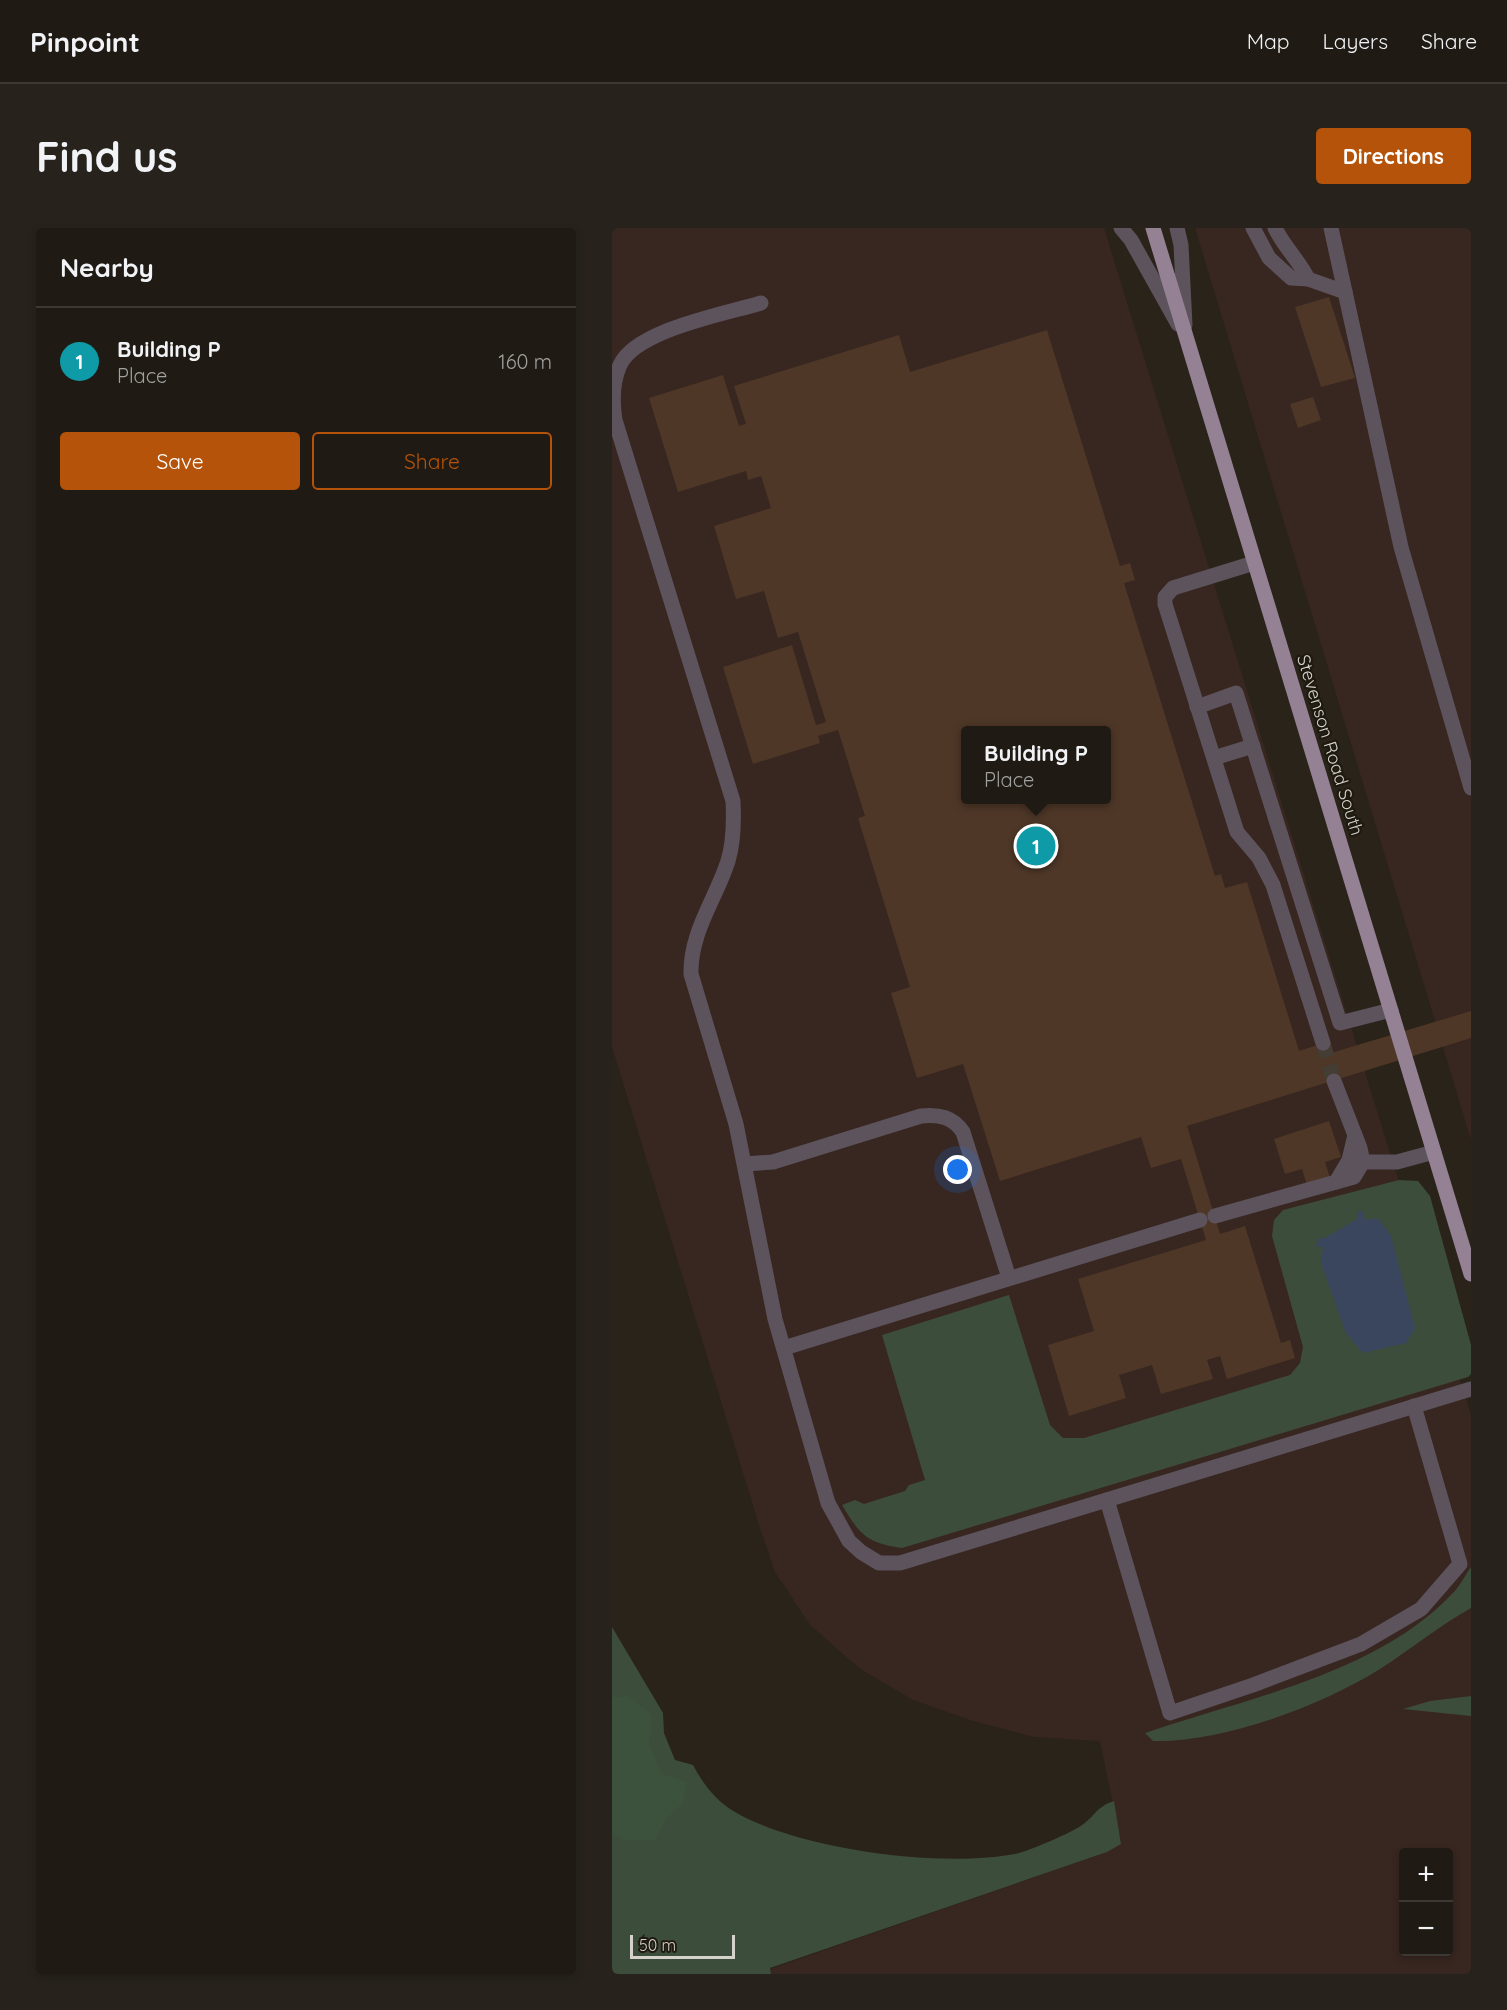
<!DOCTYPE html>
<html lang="en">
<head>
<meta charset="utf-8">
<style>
  :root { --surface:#1f1a13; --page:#27231c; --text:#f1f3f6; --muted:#a1a1a0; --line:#3c3833; --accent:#b45309 }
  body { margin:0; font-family:Quicksand,sans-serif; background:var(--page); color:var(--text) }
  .controls { position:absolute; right:18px; bottom:18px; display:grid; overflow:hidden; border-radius:6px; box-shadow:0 3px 9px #0003 }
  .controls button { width:54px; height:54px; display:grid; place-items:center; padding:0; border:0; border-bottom:2px solid var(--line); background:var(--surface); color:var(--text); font:30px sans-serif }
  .scale { position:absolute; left:18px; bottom:15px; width:105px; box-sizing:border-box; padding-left:6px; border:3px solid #d5d1cb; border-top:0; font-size:16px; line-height:21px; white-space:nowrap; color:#d5d1cb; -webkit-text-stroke:4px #1f1a10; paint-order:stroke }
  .you { position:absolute; left:346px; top:942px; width:21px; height:21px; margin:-15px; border:4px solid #fff; border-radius:50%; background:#1a73e8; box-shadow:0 0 0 9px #1a73e833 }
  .badge { display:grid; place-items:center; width:39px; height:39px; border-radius:50%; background:var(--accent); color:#fff; font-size:20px; font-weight:700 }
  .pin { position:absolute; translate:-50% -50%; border:3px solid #fff; box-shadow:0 2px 6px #0006 }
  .popup { position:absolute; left:349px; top:498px; width:150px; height:78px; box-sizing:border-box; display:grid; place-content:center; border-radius:6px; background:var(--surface); filter:drop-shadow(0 2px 4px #0005); font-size:20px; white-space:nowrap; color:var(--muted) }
  .popup b { font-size:22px; color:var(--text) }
  .popup::after { content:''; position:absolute; left:50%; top:100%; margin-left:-12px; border:12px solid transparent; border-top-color:var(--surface) }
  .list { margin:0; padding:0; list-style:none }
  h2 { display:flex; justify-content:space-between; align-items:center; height:78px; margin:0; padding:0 24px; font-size:26px }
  h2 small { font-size:20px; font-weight:400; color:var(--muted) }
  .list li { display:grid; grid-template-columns:39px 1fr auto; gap:18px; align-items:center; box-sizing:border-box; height:108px; padding:0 24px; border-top:2px solid var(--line) }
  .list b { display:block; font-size:22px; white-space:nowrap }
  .list p { margin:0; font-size:20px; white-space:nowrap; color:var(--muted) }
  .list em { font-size:20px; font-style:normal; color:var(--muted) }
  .actions { display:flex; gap:12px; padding:18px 24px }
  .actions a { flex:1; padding:14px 0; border:2px solid var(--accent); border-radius:6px; text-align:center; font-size:21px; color:var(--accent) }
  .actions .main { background:var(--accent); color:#fff }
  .map { position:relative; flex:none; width:859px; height:1746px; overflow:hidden; border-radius:6px }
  header { display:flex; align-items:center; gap:36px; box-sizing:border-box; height:84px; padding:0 30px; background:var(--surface); border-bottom:2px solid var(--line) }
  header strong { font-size:28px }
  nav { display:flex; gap:33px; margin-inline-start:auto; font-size:21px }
  .intro { display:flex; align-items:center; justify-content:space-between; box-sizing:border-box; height:144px; padding:0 36px }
  h1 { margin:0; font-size:42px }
  .button { padding:15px 27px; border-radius:6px; background:var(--accent); color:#fff; font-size:21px; font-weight:700 }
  main { display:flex; gap:36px; padding:0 36px }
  aside { flex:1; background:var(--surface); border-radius:6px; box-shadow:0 3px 9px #0003 }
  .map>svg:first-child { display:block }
  .industrial { fill:#382620; fill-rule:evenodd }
  .green { fill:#3d4d3c }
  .forest { fill:#3d523d }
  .water { fill:#39465d }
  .building { fill:#4e3727; fill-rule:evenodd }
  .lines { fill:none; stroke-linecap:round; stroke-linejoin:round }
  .minor-tunnel { stroke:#433d34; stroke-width:15; stroke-dasharray:15 8; stroke-linecap:butt }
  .minor { stroke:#5d535c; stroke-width:15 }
  .major { stroke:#958194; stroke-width:15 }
  .labels { text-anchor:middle; stroke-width:4.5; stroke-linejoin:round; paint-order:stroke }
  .street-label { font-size:18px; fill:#d5d1cb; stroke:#1f1a10 }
</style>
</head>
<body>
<header>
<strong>Pinpoint</strong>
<nav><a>Map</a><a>Layers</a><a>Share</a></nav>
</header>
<div class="intro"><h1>Find us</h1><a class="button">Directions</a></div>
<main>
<aside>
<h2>Nearby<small></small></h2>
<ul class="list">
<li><span class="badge" style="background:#0f9aa8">1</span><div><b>Building P</b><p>Place</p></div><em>160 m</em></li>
</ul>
<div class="actions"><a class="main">Save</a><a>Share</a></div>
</aside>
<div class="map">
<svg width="859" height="1746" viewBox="0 0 859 1746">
  <rect width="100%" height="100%" fill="#292319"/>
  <g class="industrial">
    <path d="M 0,0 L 492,0 L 859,1187 L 859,1746 L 159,1746 L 158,1741 L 495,1624 L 509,1615 L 488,1513 L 422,1509 L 361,1493 L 301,1472 L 248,1441 L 198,1397 L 163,1344 L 147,1297 L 0,819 ZM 354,502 L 494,502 L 494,572 L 354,572 ZM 792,1624 L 836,1624 L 836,1724 L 792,1724 Z"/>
    <polygon points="583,0 859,0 859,912"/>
  </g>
  <g class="green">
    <path d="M 787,952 L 806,953 L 818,968 L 859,1117 L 859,1146 L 856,1149 L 290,1320 C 255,1315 248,1307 230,1277 L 243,1272 L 252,1276 L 293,1263 L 297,1257 L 313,1252 L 270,1107 L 397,1067 L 438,1197 L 451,1210 L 472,1210 L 678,1147 L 688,1135 L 691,1119 L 660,1008 L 662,992 L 671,982 Z"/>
    <path d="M 859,1339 L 859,1380 C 827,1398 799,1421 768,1441 C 709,1478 610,1515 541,1513 L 533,1505 C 634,1470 765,1446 841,1365 C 848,1358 853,1347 859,1339 Z"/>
    <path d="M 0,1399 L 51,1485 L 52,1505 L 63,1532 L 81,1537 C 91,1556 104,1573 123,1584 C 188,1622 329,1640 403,1626 C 415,1624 461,1604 470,1597 C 484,1587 484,1579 502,1573 L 509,1616 L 495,1624 L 158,1740 L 159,1746 L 0,1746 Z"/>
    <polygon points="859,1468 859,1488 791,1481 818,1473"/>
  </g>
  <polygon class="forest" points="16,1468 40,1487 37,1516 50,1546 74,1554 72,1574 54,1591 43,1612 12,1612 0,1604 0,1469"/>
  <polygon class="water" points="752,983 752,991 767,991 779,1008 803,1100 794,1115 751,1125 734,1105 709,1035 711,1019 704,1019 706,1011 713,1010 745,991 745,984"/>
  <g class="building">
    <polygon points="717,69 743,150 709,159 683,79"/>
    <path d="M 435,102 L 508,338 L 518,335 L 523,352 L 512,355 L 603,648 L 609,646 L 613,660 L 635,654 L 687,823 L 715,814 L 719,825 L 859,783 L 859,810 L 575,898 L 608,1006 L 633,998 L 669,1115 L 678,1112 L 683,1130 L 615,1151 L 608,1128 L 595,1132 L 601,1151 L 549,1166 L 540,1137 L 507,1147 L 514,1170 L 457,1188 L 436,1117 L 482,1103 L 466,1051 L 594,1012 L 569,931 L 539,940 L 529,909 L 388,953 L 351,836 L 305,850 L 279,765 L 298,759 L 246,590 L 253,588 L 226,502 L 206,508 L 208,515 L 141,536 L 111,439 L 180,417 L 204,497 L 214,494 L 186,404 L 166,410 L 152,363 L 124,371 L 102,298 L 159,280 L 149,248 L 136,252 L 134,243 L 66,264 L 37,170 L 111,147 L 127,198 L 134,196 L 122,158 L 287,107 L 298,144 ZM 354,502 L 494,502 L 494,572 L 354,572 Z"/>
    <polygon points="701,169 709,192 686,200 678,176"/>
    <polygon points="717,893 729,929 713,934 718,950 695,957 690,941 673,946 662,911"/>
  </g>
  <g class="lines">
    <polyline class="minor-tunnel" points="711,815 722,853"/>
    <g class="minor">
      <polyline points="509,0 519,12 566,96"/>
      <polyline points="565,0 569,17 573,97"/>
      <polyline points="641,0 657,30 679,50 696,51 733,64"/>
      <path d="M 663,0 C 672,19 687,32 696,51"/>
      <polyline points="719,0 789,319 859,560"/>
      <path d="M 149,75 C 113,86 24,102 8,137 C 0,155 0,173 3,192 L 121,573 C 122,593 122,613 116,633 C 104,671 78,704 79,746 L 124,896 L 163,1091 L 216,1275 L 237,1313 L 249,1324 L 267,1335 L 288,1335 L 859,1161"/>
      <polyline points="642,335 561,360 553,369 553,376 625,604 647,630 661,657 711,815"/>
      <polyline points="585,479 624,465 728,795 779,782"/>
      <polyline points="602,530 641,518"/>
      <polyline points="751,934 785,934 822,924"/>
      <path d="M 133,936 L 161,934 L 309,888 C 327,886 341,889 351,904 L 397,1050"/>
      <polyline points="724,954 737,932 743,907"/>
      <polyline points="603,988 742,949 751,934 748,920 722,853"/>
      <polyline points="172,1120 588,992"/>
      <polyline points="495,1272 558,1485 641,1457 749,1416 809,1381 848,1336 802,1178"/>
    </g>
    <polyline class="major" points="541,0 859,1046"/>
  </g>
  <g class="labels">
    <g class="street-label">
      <text transform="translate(718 517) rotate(73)" y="6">Stevenson Road South</text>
    </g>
  </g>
</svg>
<div class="controls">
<button>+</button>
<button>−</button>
</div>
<div class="scale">50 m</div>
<div class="you"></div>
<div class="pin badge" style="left:424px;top:618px;background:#0f9aa8">1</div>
<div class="popup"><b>Building P</b>Place</div>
</div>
</main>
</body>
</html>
